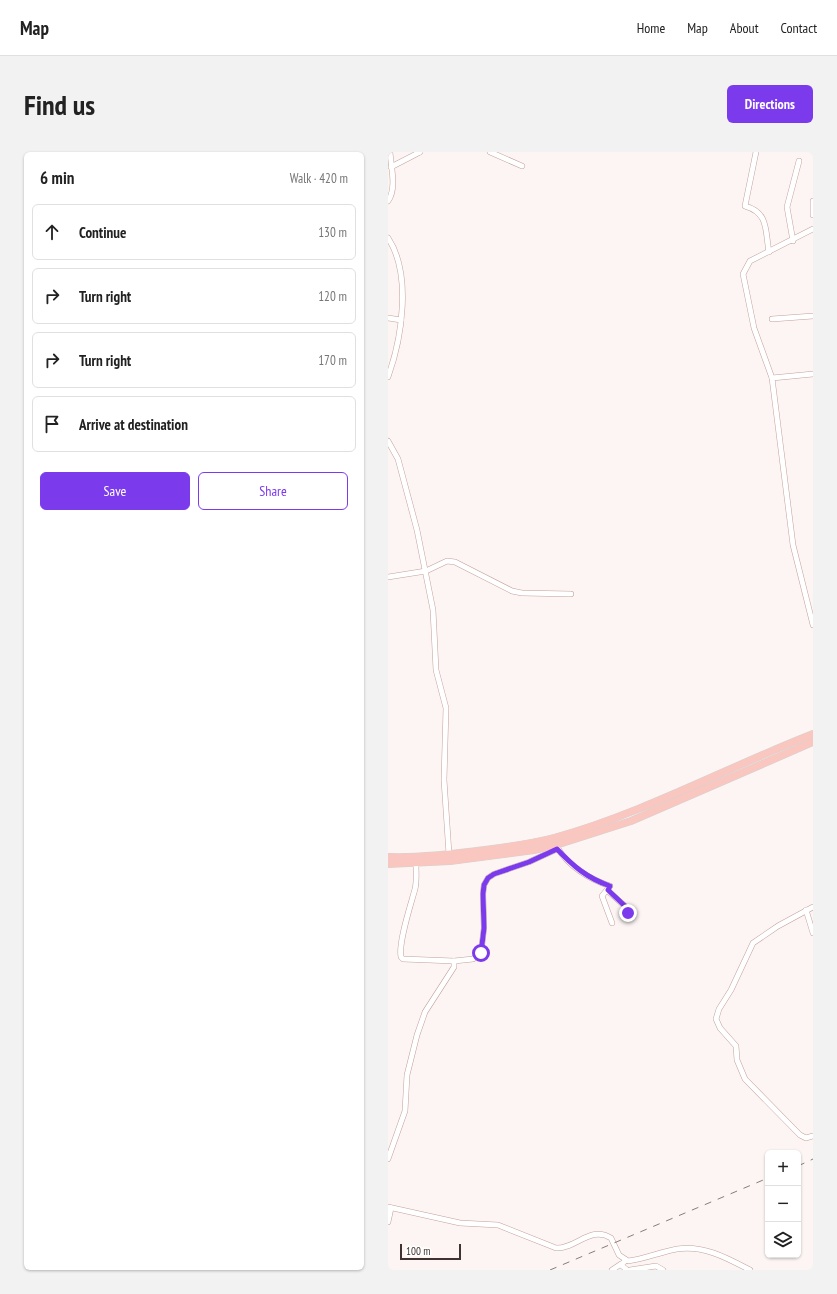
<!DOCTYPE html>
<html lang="en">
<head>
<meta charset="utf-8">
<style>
  :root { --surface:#fff; --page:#f2f2f2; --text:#222; --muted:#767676; --line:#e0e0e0; --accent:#7c3aed }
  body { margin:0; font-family:"PT Sans Narrow",sans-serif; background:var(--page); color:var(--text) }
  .controls { position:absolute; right:12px; bottom:12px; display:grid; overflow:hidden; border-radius:6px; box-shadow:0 1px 3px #0004 }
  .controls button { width:36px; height:36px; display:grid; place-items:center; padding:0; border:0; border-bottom:1px solid var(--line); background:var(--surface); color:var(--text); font:20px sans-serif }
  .scale { position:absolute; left:12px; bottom:10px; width:61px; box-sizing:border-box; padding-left:4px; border:2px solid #403230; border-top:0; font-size:11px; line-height:14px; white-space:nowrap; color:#403230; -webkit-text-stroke:3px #fff; paint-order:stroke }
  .stop { position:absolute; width:12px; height:12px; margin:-9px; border:3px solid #7c3aed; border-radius:50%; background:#fff }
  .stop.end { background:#7c3aed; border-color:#fff; box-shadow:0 1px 4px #0008 }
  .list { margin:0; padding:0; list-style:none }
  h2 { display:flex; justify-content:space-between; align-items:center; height:52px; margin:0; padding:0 16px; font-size:17px }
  h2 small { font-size:13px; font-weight:400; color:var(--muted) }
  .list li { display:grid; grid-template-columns:26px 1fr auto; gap:12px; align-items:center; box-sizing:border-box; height:56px; margin:0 8px 8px; padding:0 8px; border:1px solid var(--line); border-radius:6px }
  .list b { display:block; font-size:15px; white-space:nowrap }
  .list em { font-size:13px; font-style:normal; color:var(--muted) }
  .actions { display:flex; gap:8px; padding:12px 16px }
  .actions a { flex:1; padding:9px 0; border:1px solid var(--accent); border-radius:6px; text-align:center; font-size:14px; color:var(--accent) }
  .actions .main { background:var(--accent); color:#fff }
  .icon { flex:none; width:22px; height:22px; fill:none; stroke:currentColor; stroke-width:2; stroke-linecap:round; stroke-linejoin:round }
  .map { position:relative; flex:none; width:425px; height:1118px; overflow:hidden; border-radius:6px }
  header { display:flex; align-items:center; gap:24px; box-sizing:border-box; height:56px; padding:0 20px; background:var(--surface); border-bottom:1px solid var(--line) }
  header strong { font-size:19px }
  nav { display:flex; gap:22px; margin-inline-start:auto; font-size:14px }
  .intro { display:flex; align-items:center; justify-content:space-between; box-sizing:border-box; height:96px; padding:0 24px }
  h1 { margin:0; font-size:28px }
  .button { padding:10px 18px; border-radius:6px; background:var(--accent); color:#fff; font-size:14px; font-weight:700 }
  main { display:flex; gap:24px; padding:0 24px }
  aside { flex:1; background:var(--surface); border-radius:6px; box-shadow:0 1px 3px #0004 }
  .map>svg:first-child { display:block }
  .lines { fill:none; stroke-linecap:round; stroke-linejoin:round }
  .minor-casing { stroke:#c3a19b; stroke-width:6 }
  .major-casing { stroke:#d5d2d1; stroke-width:8 }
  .minor { stroke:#fff; stroke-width:5 }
  .major { stroke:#f9c7bf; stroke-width:7 }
  .rail { stroke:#887d7b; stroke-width:1; stroke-dasharray:7 7; stroke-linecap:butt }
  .route { stroke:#7c3aed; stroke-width:5 }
</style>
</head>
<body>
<header>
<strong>Map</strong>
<nav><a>Home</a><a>Map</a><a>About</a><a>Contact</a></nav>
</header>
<div class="intro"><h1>Find us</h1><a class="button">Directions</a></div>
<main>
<aside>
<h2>6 min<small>Walk · 420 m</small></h2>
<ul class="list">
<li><svg class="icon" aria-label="ahead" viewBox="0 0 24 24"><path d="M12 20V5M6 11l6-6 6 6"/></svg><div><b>Continue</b></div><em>130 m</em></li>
<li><svg class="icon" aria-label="right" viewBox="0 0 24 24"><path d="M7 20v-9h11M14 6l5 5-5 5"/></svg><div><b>Turn right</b></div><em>120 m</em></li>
<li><svg class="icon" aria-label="right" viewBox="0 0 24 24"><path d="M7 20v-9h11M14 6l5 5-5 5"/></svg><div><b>Turn right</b></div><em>170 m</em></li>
<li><svg class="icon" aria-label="arrive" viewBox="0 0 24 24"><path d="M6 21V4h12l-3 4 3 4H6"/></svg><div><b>Arrive at destination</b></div></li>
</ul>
<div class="actions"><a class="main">Save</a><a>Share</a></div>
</aside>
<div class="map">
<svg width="425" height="1118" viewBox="0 0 425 1118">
  <rect width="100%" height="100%" fill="#fcf5f3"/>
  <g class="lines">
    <defs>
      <g id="minor">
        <polyline points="102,0 134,14"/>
        <path d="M 368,0 L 357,54 C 381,61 377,78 381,100"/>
        <polyline points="3,15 32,0"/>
        <path d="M 0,49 C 9,37 3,15 2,0"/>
        <polyline points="425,49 425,63"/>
        <polyline points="425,77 362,109 355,122 366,176 384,226 405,393 425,473"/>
        <path d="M 0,86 C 24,122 14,186 0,225"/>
        <polyline points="405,89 399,55 411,9"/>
        <polyline points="0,166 13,168"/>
        <polyline points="384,167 425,164"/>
        <polyline points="384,226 425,222"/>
        <polyline points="0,289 10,307 29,378 45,458 48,518 58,556 56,628 61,702"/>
        <polyline points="0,425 38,419 59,409 67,410 124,439 134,441 183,442"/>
        <path d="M 169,695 C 180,714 201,727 222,734"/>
        <polyline points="222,734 214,744 224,771"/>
        <polyline points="221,735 220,739 238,755 240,761"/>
        <polyline points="425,755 390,774 365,791 343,838 331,857 328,867 332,876 348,894 349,908 357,927 412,983 418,986 425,984"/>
        <polyline points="418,758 425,781"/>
        <polyline points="66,809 85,807 93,801 96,776 95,742 96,733 100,726 106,722 141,710 169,697"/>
        <path d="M 0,1007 L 17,959 L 19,923 L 29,883 L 37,860 L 66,815 L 66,809 L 15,807 L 13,805 C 10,791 23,752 27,737 C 29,729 28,720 28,712"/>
        <path d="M 0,1055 L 72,1071 L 110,1073 L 168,1096 C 188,1097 203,1073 223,1086 L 231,1103 L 240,1109 C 257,1107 272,1100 289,1097 C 316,1093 339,1106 362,1118"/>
        <polyline points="0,1070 3,1056"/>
        <polyline points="238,1108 233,1113 239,1118"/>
        <polyline points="224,1118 233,1112"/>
        <polyline points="242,1118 268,1114 275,1118"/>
      </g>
      <g id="major">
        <path d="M 0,705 C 33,706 64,702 97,698 C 120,695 143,692 166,686 C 256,661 338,616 425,582"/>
        <polyline points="0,712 62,709 146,698 168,693 243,669 425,590"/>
      </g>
    </defs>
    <use href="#minor" class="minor-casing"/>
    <use href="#major" class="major-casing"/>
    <use href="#minor" class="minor"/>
    <use href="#major" class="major"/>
    <g class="rail">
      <polyline points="410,1014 425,1007"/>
      <polyline points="162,1118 380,1026"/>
    </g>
  </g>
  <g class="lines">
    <path class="route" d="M 93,801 L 96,776 L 95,742 L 96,733 L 100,726 L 106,722 L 141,710 L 169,697 C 185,714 199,726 222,734 L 220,738 L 238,755 L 240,761"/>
  </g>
</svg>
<div class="controls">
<button>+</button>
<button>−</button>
<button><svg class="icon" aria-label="layers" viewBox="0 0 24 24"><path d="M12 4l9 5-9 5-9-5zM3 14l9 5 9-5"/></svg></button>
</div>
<div class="scale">100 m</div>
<div class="stop" style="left:93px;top:801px"></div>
<div class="stop end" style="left:240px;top:761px"></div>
</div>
</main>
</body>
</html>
